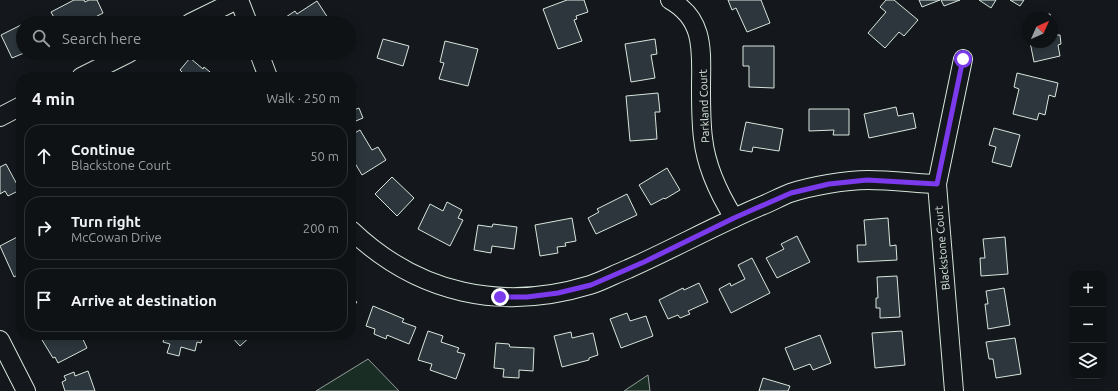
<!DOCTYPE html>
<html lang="en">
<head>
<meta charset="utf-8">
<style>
  :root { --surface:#0f1215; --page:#181b1e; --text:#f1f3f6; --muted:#9b9ea0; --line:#2f3234 }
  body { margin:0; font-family:Ubuntu,sans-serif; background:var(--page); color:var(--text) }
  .controls { position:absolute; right:12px; bottom:12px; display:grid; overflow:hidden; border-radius:8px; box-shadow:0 2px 10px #0003 }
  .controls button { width:36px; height:36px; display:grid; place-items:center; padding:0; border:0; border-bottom:1px solid var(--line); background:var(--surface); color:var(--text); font:20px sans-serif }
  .compass { position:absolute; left:1022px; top:12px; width:36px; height:36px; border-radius:50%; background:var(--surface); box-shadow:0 2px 10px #0003; rotate:45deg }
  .stop { position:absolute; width:12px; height:12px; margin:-9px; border:3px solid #7c3aed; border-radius:50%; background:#fff }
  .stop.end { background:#7c3aed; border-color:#fff; box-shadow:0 1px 4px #0008 }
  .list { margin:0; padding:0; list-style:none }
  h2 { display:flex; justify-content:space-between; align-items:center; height:52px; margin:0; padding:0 16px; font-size:17px }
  h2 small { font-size:13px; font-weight:400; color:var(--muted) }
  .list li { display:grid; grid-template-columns:26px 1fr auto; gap:12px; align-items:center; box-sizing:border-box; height:64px; margin:0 8px 8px; padding:0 8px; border:1px solid var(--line); border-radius:16px }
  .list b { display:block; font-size:15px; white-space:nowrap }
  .list p { margin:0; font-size:13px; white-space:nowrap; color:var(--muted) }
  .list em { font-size:13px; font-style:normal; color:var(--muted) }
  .icon { flex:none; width:22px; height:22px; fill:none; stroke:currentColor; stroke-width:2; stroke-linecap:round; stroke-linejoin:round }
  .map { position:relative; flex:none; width:1118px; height:391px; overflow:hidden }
  .search { position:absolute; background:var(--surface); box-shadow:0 2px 10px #0003; left:16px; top:16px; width:340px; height:44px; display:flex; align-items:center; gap:10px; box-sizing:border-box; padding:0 14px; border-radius:22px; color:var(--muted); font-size:15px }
  .panel { position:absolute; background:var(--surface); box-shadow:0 2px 10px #0003; left:16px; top:72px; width:340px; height:268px; border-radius:16px }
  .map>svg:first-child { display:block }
  .green { fill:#1a2d24; stroke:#939e99 }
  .building { fill:#2c363c; stroke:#d8e6dc }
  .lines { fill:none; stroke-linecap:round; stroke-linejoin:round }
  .minor-casing { stroke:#d8e6dc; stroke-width:20 }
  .minor { stroke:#14181c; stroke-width:18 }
  .route { stroke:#7c3aed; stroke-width:5 }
  .labels { text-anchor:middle; stroke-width:3; stroke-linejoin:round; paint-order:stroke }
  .street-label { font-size:11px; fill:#d8e6dc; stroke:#14181c }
</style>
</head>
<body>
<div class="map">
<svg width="1118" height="391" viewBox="0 0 1118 391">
  <rect width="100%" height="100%" fill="#14181c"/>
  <g class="green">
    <polygon points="368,359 399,391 316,391"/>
    <polygon points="648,375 650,391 624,391"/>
  </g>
  <g class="building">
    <polygon points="74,0 84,0 85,2 89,0 97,0 103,13 84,23 57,23 51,12"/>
    <polygon points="567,0 584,0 588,12 576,16 577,19 574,20 582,41 558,49 543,9"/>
    <polygon points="728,0 761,0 770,23 747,32 736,8 732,10"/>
    <polygon points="886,0 894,0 918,20 904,36 899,32 885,48 868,33 886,12 880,7"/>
    <polygon points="919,0 940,0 922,7"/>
    <polygon points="941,0 960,0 944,6"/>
    <polygon points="979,0 996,0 991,8"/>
    <polygon points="1010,0 1024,0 1020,6"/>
    <polygon points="317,1 328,18 321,23 282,23 280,21 295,11 297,14"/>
    <polygon points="1050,14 1051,18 1028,18"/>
    <polygon points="35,18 38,23 25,23"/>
    <polygon points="1052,21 1055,35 1060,35 1061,44 1058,45 1060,56 1034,62 1030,42 1052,42"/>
    <polygon points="23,24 24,53 12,58 1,35"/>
    <polygon points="383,39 409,46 403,66 377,58"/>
    <polygon points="655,39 657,54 651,55 655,78 631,82 625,44"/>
    <polygon points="445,41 478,49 468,86 439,79 444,63 440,62"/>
    <polygon points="743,46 774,46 774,88 749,87 749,66 743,66"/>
    <polygon points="190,58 203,69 204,67 216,77 187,77 180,70"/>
    <polygon points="1017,73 1058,83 1055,97 1049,95 1045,115 1039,113 1037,120 1013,114 1019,89 1014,87"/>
    <polygon points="658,93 660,112 655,112 657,139 630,141 626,96"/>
    <polygon points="896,107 898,116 913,113 916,128 869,138 864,114"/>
    <polygon points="359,108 363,118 351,123 351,111"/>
    <polygon points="809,109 849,109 849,135 833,135 834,130 809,131"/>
    <polygon points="746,122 783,129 779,151 753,147 752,152 740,150"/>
    <polygon points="994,128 1020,135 1011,167 992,162 996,147 989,145"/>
    <polygon points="360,130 372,150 378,147 386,160 362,175 353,160 351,162 351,135"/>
    <polygon points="6,164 20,190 8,196 5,191 0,194 0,167"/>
    <polygon points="667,168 680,190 665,199 664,198 651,205 639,185"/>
    <polygon points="392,177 414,198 397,216 375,194"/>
    <polygon points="627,194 637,215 596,234 588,218 599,212 597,209"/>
    <polygon points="447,202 462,210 458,218 463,220 450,246 418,229 430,204 443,211"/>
    <polygon points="572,218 576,241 565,243 566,246 557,247 558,253 540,256 535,225"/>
    <polygon points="888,218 890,246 896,245 897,260 858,262 857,245 866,245 864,220"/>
    <polygon points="493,224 517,227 514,249 492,246 491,253 474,250 478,225 492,227"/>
    <polygon points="21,235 21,273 14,277 0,246"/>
    <polygon points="797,236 810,262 777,278 766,258 784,249 781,244"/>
    <polygon points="1005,237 1008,274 981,276 980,258 985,258 983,239"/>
    <polygon points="752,258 770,293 731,313 719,289 730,283 731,286 745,279 738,265"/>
    <polygon points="897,276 900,317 880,318 880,308 876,308 876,298 878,298 877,277"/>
    <polygon points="699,283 708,302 688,311 690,314 680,318 678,315 668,319 659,300 683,288 684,290"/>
    <polygon points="1004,288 1010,325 988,329 985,304 988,304 986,291"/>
    <polygon points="351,298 357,302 351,310"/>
    <polygon points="373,306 404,319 402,322 416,327 409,344 387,335 386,339 374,334 375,329 366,326"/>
    <polygon points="627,313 630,321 646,316 653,336 621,348 610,319"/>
    <polygon points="428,331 443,336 441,342 459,348 457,352 465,354 456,379 430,370 432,364 418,360"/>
    <polygon points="902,331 905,365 875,368 872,333"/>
    <polygon points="571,332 572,338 593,333 598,355 589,358 589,360 562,367 554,336"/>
    <polygon points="39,335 81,335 87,348 58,363 55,357 53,358"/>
    <polygon points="165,335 203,335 201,343 197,342 195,351 181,347 179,356 167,353 170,344 163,342"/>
    <polygon points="230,335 252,335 240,346"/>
    <polygon points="820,335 831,363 813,370 810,364 794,370 785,348"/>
    <polygon points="1015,338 1021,374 996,378 993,359 989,359 986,342"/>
    <polygon points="496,343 509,344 510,347 534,348 533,371 519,370 519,378 503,377 504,369 494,368"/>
    <polygon points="88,371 95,391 65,391 62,382 66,380 64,376 74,372 75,376"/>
    <polygon points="763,378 790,386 788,391 759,391"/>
  </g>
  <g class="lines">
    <defs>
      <g id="minor">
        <polyline points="239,0 248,23"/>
        <path d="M 670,0 C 706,20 701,53 701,89 C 701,105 701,122 703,138 C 706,166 719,194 734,218"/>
        <polyline points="190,23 237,0"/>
        <polyline points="259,53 268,77"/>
        <polyline points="81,77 129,53"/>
        <polyline points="0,117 21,106"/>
        <path d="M 351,230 C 418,294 502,312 590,285 C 603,281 615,274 628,269 C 673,249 716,225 761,206 C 771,202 780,197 790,193 C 811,186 846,180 868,180 C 891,180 914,183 937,184"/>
        <polyline points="0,340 26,391"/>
        <polyline points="954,391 937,184 963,59"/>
      </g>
    </defs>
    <use href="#minor" class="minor-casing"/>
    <use href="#minor" class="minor"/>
  </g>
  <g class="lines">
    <polyline class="route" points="500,297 527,297 558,293 591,285 644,262 734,218 791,193 829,184 867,180 937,184 963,59"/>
  </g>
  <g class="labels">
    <g class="street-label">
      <text transform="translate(704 106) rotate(-92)" y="4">Parkland Court</text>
      <text transform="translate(942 248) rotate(-95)" y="4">Blackstone Court</text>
    </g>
  </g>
</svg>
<div class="controls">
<button>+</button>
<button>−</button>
<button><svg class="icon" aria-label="layers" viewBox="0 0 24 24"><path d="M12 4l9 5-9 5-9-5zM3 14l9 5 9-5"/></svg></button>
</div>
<svg class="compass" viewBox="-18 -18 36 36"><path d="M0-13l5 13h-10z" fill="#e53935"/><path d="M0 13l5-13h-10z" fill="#9b9ea0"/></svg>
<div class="stop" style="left:963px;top:59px"></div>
<div class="stop end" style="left:500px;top:297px"></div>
<div class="search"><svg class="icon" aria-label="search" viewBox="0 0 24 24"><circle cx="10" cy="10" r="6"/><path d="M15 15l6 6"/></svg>Search here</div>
<section class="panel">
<h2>4 min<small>Walk · 250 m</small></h2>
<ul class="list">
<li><svg class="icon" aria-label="ahead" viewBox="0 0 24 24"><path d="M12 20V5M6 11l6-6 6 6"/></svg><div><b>Continue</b><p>Blackstone Court</p></div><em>50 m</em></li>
<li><svg class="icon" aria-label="right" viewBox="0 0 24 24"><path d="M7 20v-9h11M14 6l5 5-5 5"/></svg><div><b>Turn right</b><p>McCowan Drive</p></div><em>200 m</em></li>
<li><svg class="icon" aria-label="arrive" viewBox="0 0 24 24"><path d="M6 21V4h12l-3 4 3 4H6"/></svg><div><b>Arrive at destination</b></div></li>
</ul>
</section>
</div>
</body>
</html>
